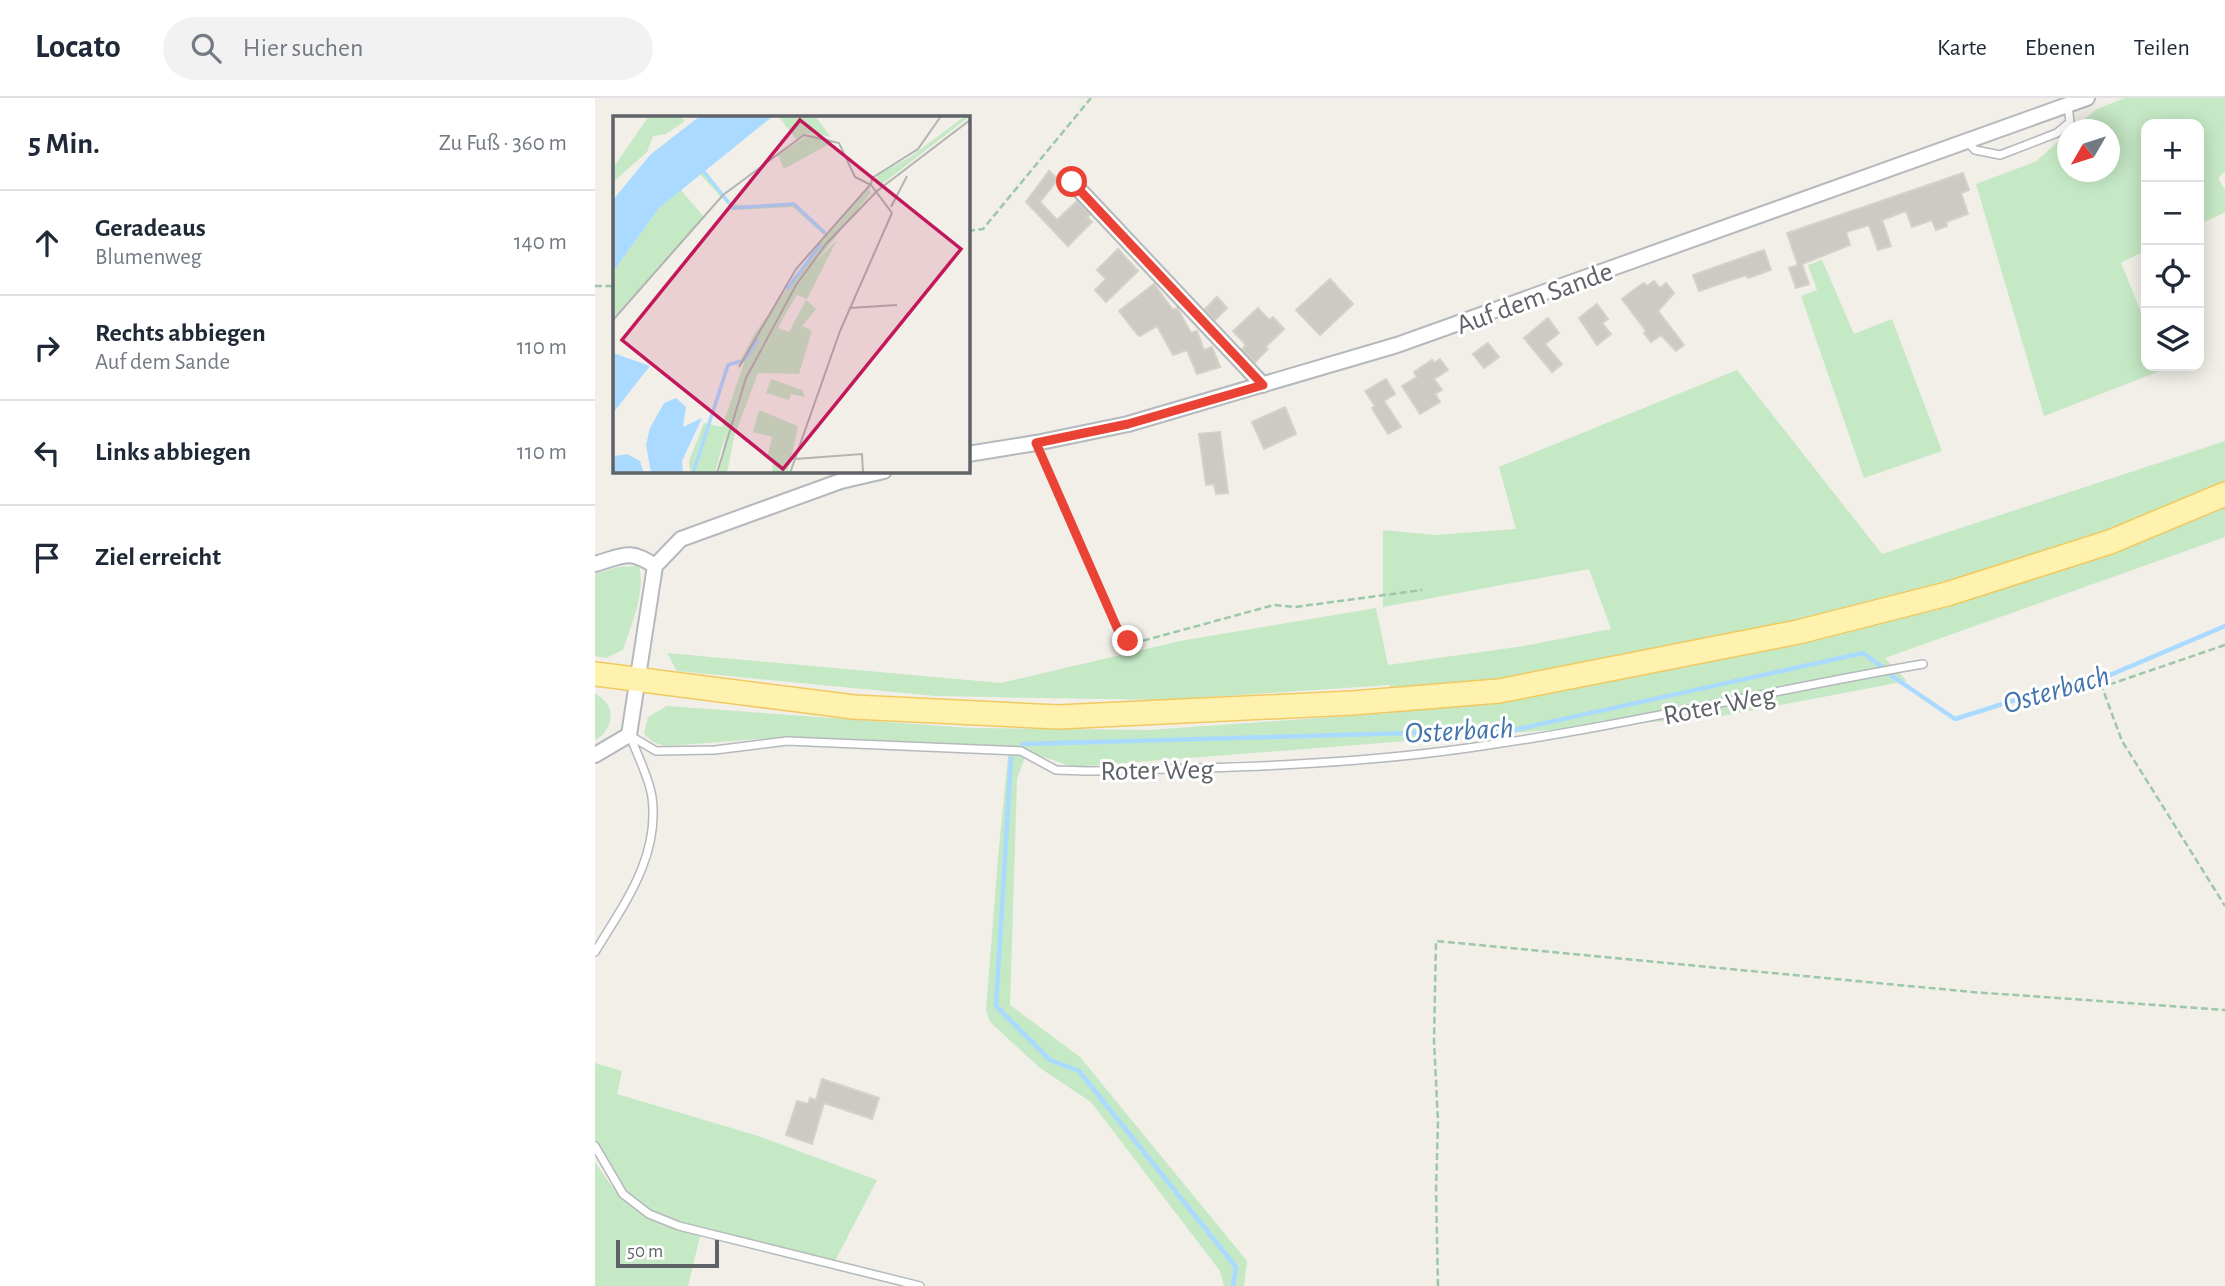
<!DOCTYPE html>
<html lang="de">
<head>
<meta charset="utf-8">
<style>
  :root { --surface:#fff; --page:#f2f2f3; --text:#1f2937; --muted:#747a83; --line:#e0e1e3 }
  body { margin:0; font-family:"Alegreya Sans",sans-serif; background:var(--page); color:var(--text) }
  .controls { position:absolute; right:21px; top:21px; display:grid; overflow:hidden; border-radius:14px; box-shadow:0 4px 18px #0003 }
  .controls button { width:63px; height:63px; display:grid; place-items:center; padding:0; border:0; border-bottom:2px solid var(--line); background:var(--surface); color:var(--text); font:35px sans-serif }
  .compass { position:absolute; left:1462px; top:21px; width:63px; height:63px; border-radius:50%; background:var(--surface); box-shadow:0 4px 18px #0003; rotate:231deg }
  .scale { position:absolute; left:21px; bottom:18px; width:103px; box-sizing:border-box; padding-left:7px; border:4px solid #5f6368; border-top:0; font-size:19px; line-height:24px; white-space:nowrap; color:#5f6368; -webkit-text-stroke:5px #fff; paint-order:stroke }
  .stop { position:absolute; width:21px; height:21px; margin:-16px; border:5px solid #ea4335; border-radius:50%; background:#fff }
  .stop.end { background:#ea4335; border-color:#fff; box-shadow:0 2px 7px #0008 }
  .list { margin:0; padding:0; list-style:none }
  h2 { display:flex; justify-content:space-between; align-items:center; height:91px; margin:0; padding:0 28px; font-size:30px }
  h2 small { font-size:23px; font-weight:400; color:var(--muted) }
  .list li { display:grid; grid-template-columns:46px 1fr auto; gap:21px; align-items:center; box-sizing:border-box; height:105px; padding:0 28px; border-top:2px solid var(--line) }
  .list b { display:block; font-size:26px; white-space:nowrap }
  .list p { margin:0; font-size:23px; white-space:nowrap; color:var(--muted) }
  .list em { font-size:23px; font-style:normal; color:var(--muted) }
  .icon { flex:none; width:38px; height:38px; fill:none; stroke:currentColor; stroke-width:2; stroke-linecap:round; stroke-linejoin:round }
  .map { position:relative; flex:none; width:1630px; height:1188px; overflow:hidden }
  header { display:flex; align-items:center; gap:42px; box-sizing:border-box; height:98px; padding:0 35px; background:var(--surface); border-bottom:2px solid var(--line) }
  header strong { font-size:33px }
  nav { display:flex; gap:38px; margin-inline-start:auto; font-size:24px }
  .search { width:490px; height:63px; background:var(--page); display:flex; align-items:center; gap:18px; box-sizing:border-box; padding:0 24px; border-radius:38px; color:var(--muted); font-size:26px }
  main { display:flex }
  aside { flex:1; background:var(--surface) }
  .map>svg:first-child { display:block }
  .green { fill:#c5e8c5 }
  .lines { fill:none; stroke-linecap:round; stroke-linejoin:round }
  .stream { stroke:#aadaff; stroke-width:4.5 }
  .building { fill:#cccac5; stroke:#d6d1c6; stroke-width:2 }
  .service-casing { stroke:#b5b8bc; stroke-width:10 }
  .minor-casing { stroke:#b5b8bc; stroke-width:18 }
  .primary-casing { stroke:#f2c960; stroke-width:26 }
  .path { stroke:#9cc7a9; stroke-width:2.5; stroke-dasharray:7 3.5; stroke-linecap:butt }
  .service { stroke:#fff; stroke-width:7 }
  .minor { stroke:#fff; stroke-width:14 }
  .primary { stroke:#fff2af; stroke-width:23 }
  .route { stroke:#ea4335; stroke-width:9 }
  .labels { text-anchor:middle; stroke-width:6; stroke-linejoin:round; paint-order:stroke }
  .street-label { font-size:28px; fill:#5f6368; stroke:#fff }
  .water-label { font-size:30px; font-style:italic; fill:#4174aa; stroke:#fff }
  .inset-river { fill:none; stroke:#aadaff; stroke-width:3.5 }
  .inset-road { fill:none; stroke:#b3b3b1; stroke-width:2 }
  .view { fill:#c2185b; fill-opacity:0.15; stroke:#c2185b; stroke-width:3.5 }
  .inset-edge { fill:none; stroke:#5f6368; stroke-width:3.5 }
</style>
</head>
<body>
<header>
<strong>Locato</strong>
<div class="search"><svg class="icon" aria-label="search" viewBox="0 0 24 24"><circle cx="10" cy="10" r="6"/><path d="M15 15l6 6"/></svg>Hier suchen</div>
<nav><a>Karte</a><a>Ebenen</a><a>Teilen</a></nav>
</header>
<main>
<aside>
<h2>5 Min.<small>Zu Fuß · 360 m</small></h2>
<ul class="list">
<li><svg class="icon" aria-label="ahead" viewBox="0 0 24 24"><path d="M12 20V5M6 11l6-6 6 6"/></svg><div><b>Geradeaus</b><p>Blumenweg</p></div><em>140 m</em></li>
<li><svg class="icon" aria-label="right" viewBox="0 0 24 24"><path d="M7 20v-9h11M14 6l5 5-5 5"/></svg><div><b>Rechts abbiegen</b><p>Auf dem Sande</p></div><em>110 m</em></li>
<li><svg class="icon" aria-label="left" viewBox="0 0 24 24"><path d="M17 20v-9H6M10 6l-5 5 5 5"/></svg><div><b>Links abbiegen</b></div><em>110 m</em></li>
<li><svg class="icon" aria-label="arrive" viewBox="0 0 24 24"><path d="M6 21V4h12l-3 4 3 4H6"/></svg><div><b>Ziel erreicht</b></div></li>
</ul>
</aside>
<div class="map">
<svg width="1630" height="1188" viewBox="0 0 1630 1188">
  <rect width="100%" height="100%" fill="#f1efe8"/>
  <g class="green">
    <polygon points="1530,0 1630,0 1630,73 1623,80 1630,92 1630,114 1604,127 1604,26 1551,26 1551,152 1526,165 1551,226 1551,268 1568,268 1570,271 1449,318 1381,86 1440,64 1472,36 1472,74 1514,74 1514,32 1478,31 1502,11"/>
    <polygon points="1227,162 1259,236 1297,221 1347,353 1269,380 1206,198 1222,192 1213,167"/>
    <polygon points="1142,272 1287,456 1630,343 1630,439 1290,560 1312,583 1122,619 478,669 432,653 422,681 415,907 485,959 652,1163 649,1188 629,1188 625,1173 496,1004 445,970 395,924 391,912 403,760 414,648 192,639 70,648 58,644 49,636 53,619 72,608 376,630 554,632 795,615 795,587 569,602 341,598 82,573 72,555 406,585 585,543 781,510 793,567 929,548 1016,531 994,471 788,509 788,432 840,437 921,431 904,369"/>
    <path d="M 44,468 C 51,494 36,527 28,552 L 11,560 L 0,558 L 0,476 L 23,469 Z"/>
    <path d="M 0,595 C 4,598 10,603 13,607 C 20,620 12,636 0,642 Z"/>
    <polygon points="0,965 27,973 22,996 160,1037 282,1082 240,1163 83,1124 54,1112 27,1092 0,1045"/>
    <path d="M 0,1064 C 33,1114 48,1121 105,1138 L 93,1188 L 0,1188 Z"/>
  </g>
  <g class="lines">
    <g class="stream">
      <polyline points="1297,578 1360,621 1487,581 1515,577 1630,528"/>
      <polyline points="428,646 919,632 1268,555 1287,569"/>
      <polyline points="416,660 401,908 455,962 484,973 641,1169 638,1188"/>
    </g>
  </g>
  <g class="building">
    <polygon points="454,73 463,81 445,104 462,122 482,103 495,117 492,119 497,124 473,148 431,104"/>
    <polygon points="1368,75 1374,92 1366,95 1373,116 1351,124 1352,128 1341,132 1337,122 1317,129 1311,113 1287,122 1296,148 1283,152 1274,127 1251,134 1255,147 1207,166 1214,186 1201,190 1194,170 1203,167 1192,135"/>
    <polygon points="523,151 543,173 511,204 500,192 511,181 502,172"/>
    <polygon points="1169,152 1176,172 1153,180 1151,177 1104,193 1098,177"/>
    <polygon points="735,181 758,206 725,237 701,212"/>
    <polygon points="1059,183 1065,190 1071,185 1079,195 1063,213 1089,247 1081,253 1066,237 1056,244 1049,235 1051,233 1027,201 1044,188 1049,185 1052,188"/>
    <polygon points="559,186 578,212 582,210 596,235 602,233 609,252 617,249 625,269 602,276 592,252 578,257 562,228 545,238 542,236 524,213"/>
    <polygon points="622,199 632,210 620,222 610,211"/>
    <polygon points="1002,206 1013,221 1007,225 1016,236 1002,247 984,220"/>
    <polygon points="663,210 674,222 678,219 689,231 670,249 673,251 660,264 647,251 651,247 638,233"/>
    <polygon points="953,220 964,235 950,246 967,266 957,274 929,240"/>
    <polygon points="893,245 904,259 889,270 878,256"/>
    <polygon points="845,261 853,272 839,281 847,292 840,296 845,304 825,316 807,288 822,279 819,274 837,262 839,265"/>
    <polygon points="791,281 800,296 789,303 806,329 793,336 777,310 780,308 770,293"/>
    <polygon points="690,309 701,336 669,351 657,324"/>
    <polygon points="625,334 633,395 621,396 619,386 611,387 604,336"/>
    <polygon points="227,981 284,1000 277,1021 229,1005 217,1046 191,1037 202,1003 213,1006 215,1000 221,1002"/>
  </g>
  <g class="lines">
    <defs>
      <g id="service">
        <polyline points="1372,44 1380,52 1405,57 1462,35 1475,24 1473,8"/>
        <path d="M 34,637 L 61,653 L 120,652 L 192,643 L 426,653 L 461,672 L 492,673 C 619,670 747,668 873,650 C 1026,629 1176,592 1328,566"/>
        <path d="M 0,854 C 29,806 65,759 57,699 C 54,679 42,657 35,637"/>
        <polyline points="0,1048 28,1096 54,1116 84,1128 325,1188"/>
      </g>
      <g id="minor">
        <polyline points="477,84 668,287"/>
        <polyline points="373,356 441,345 533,326 802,247 1492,0"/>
        <path d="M 0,466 C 28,458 34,450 60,468"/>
        <polyline points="0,657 34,637 60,468 86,441 246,383 289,373"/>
      </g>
      <polyline id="primary" points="0,576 259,609 463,619 757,605 904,593 1203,534 1352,496 1515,444 1630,396"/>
    </defs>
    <use href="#service" class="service-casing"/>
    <use href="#minor" class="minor-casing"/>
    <use href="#primary" class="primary-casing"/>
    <g class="path">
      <polyline points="373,133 388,131 496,0"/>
      <polyline points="0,188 19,188"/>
      <polyline points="445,358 523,532 533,543 547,543 679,507 700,509 827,492"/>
      <polyline points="1630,547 1507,589 1527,643 1630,808"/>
      <polyline points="843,1188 841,1093 843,1024 839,943 841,843 1377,894 1630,912"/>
    </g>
    <use href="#service" class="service"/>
    <use href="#minor" class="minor"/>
    <use href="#primary" class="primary"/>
  </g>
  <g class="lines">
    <polyline class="route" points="477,84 668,287 533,326 441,345 523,532 533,543"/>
  </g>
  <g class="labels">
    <g class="street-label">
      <text transform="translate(939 199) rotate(-20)" y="10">Auf dem Sande</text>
      <text transform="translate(1124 606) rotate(-11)" y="10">Roter Weg</text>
      <text transform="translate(562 671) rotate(-1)" y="10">Roter Weg</text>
    </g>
    <g class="water-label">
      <text transform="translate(1461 591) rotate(-16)" y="10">Osterbach</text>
      <text transform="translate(864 632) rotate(-3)" y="10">Osterbach</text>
    </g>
  </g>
  <g transform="translate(18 18)">
    <rect width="357" height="357" fill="#f1efe8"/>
    <path d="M 36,0 L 66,0 L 72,5 L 53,18 L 40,20 L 34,36 L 0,66 L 0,52 ZM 165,0 L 202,0 L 218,21 L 198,17 L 183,23 ZM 352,0 L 357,0 L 268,69 L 262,67 L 265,58 L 296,42 ZM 197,18 L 222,25 L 171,53 L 165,39 ZM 90,54 L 118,88 L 158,91 L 180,86 L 215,118 L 256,71 L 258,77 L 204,144 L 265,83 L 224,124 L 194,183 L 184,179 L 172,199 L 165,212 L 176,216 L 193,184 L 203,193 L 189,210 L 199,215 L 186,258 L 145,257 L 121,321 L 114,357 L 106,357 L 113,315 L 102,357 L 77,357 L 76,345 L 91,307 L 109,311 L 131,247 L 126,247 L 142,217 L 212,120 L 180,91 L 120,94 L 86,57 ZM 67,73 L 91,101 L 0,202 L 0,156 L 46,92 ZM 158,263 L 189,274 L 192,281 L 178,278 L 176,284 L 153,277 ZM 146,294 L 185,310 L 175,357 L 159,357 L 160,344 L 154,343 L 159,321 L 140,316 Z" fill="#c5e8c5"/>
    <path d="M 87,0 L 160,0 L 46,92 L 0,156 L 0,84 L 37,39 ZM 0,237 L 37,250 L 0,297 ZM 63,282 L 73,291 L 70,311 L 89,302 L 69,345 L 70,357 L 38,357 L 33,329 L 37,312 L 51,287 ZM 14,338 L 27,345 L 31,357 L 0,357 L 2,340 Z" fill="#aadaff"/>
    <path class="inset-river" d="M 88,52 L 120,92 L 181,88 L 212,117M 174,173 L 208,128M 131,245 L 145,223M 80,357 L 115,249 L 128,245"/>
    <path class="inset-road" d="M 278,91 L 294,60M 236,192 L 284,189M 0,204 L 110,79 L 191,19 L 226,27 L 242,61 L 258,69M 126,251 L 183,153 L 257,69M 182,343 L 249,338 L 250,357M 104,357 L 133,262 L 183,169 L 213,128 L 264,75 L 357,4M 177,357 L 227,215 L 279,97 L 258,69 L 259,62 L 305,33 L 328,0"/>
    <path class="view" d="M 187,4 L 348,133 L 170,353 L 9,224 Z"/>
    <rect width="357" height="357" class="inset-edge"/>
  </g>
</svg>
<div class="controls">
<button>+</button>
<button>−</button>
<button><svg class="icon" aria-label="locate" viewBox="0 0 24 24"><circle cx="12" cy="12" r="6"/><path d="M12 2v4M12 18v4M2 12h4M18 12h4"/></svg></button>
<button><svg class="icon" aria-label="layers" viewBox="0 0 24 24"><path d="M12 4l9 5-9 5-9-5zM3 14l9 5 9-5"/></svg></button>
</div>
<svg class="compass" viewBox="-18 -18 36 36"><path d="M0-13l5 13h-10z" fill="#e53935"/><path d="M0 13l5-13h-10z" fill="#747a83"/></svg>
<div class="scale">50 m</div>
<div class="stop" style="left:477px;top:84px"></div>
<div class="stop end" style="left:533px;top:543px"></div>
</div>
</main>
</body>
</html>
